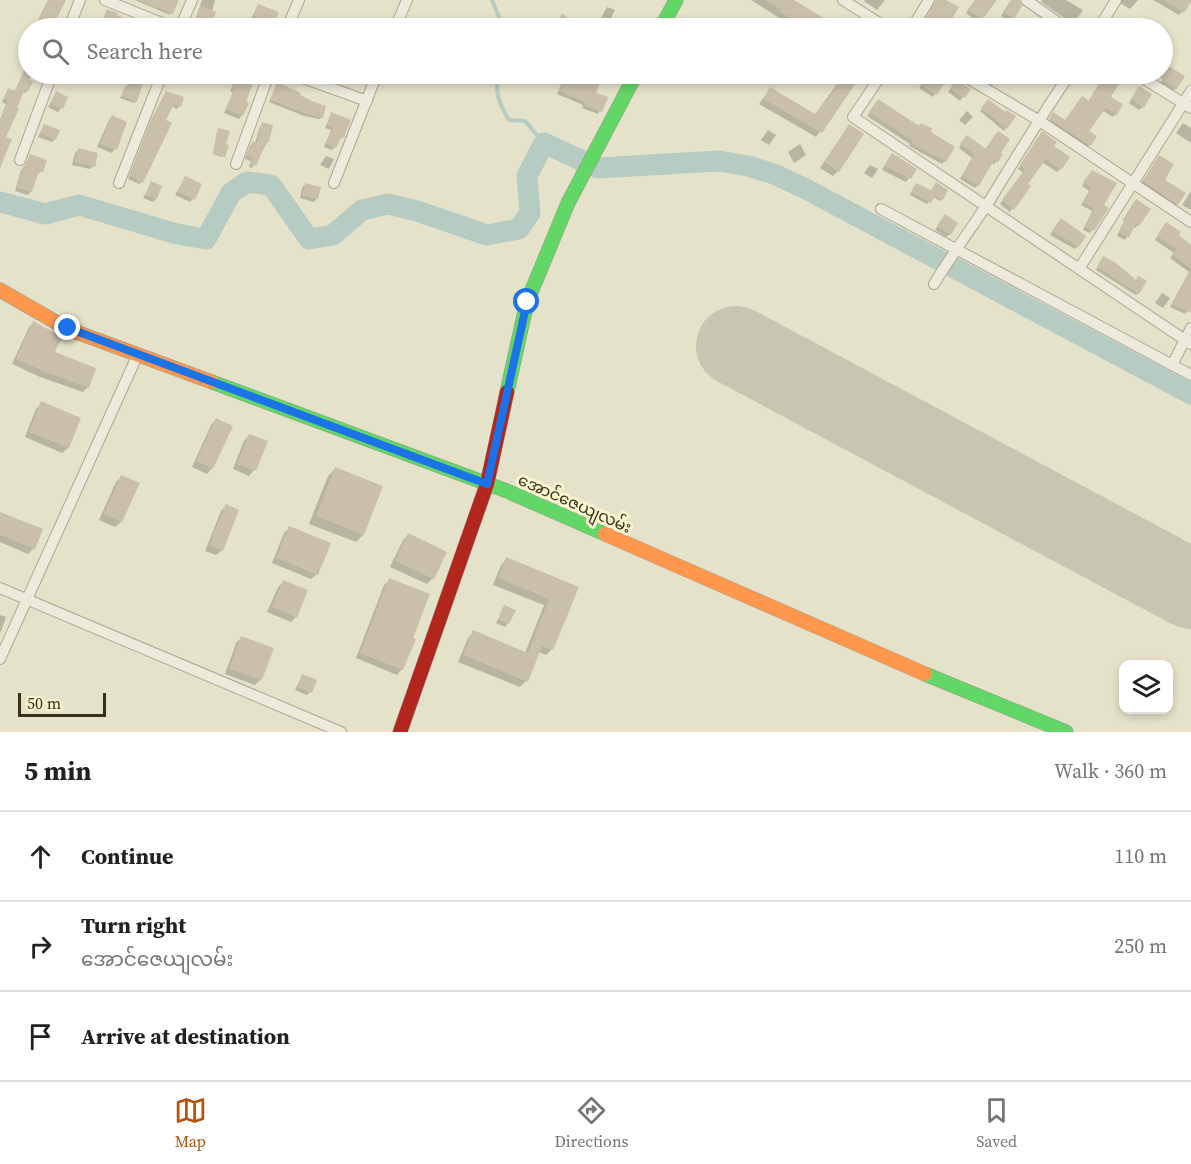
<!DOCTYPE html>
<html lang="en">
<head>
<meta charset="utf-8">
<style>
  :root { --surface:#fff; --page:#f2f2f2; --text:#202124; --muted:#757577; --line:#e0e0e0; --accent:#b45309 }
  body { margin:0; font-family:"Source Serif 4","Noto Sans Myanmar",serif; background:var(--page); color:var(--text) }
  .controls { position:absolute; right:18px; bottom:18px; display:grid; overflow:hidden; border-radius:12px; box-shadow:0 3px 9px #0003 }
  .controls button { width:54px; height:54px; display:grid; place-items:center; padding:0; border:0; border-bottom:2px solid var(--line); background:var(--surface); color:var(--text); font:30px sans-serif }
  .scale { position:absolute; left:18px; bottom:15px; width:88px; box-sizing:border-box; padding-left:6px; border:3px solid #392f1b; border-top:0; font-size:16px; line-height:21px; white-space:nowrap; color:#392f1b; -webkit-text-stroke:4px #f8f4ce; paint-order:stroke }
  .stop { position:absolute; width:18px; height:18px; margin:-14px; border:4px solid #1a73e8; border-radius:50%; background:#fff }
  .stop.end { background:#1a73e8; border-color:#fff; box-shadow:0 2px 6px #0008 }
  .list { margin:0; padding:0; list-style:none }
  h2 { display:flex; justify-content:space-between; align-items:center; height:78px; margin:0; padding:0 24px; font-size:26px }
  h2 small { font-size:20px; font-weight:400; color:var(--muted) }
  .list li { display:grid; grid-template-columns:39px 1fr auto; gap:18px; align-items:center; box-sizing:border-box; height:90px; padding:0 24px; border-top:2px solid var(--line) }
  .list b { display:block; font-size:22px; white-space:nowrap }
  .list p { margin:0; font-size:20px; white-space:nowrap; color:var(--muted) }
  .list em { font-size:20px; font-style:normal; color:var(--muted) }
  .icon { flex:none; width:33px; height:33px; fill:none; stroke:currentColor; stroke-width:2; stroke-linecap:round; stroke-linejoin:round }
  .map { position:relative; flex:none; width:1191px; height:732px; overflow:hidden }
  .search { position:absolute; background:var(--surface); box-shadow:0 3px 9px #0003; left:18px; right:18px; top:18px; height:66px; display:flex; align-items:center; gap:15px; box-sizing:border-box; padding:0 21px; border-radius:33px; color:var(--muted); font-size:22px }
  .sheet { height:348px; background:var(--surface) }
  nav { display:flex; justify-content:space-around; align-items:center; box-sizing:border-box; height:84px; border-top:2px solid var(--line); background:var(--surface); font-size:16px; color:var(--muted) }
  nav a { display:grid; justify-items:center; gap:3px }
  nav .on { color:var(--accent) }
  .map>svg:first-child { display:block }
  .shadow { fill:#0003 }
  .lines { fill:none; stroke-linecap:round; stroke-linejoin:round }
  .stream { stroke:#b6ccc2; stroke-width:4 }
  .river { stroke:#b6ccc2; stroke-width:21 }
  .runway { stroke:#c8c6b3; stroke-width:80 }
  .building { fill:#cac0aa }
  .street-casing { stroke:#aaa694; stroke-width:12 }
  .fast-casing { stroke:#9a9583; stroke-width:15 }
  .slow-casing { stroke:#9a9583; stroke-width:15 }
  .jam-casing { stroke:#9a9583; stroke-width:15 }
  .street { stroke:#edeadc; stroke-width:10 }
  .fast { stroke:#63d668; stroke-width:14 }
  .slow { stroke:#ff974d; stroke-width:14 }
  .jam { stroke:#b3261e; stroke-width:14 }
  .route { stroke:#1a73e8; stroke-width:8 }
  .labels { text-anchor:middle; stroke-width:6; stroke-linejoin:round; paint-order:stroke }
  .street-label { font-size:16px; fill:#392f1b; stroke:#f8f4ce }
</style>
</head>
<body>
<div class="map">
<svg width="1191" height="732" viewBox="0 0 1191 732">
  <rect width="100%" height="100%" fill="#e5e2ca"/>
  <g class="shadow">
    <polygon points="48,0 64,0 51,28 34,28"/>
    <polygon points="135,0 175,0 170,15"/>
    <polygon points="202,0 215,0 212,12 214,12 209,28 193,27"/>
    <polygon points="751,0 792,0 837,28 795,28"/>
    <polygon points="865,0 885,0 877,10 864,1"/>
    <polygon points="975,0 988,0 981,19 978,22 966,13"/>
    <polygon points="1042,0 1066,0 1083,10 1073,24 1041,2"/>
    <polygon points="1120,0 1138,0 1130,9 1120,3"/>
    <polygon points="1153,0 1185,0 1189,3 1179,15"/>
    <polygon points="1009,3 1013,18 1009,21 1001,16"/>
    <polygon points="258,5 277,12 269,26 251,19"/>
    <polygon points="607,7 615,10 609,22 601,18"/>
    <polygon points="108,11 115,16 148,28 116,28 112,26 110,28 101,25"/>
    <polygon points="562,16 585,28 548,28 552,23 556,25"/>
    <polygon points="368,19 379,24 377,28 364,27"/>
    <polygon points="1039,20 1051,28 1033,28"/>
    <polygon points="1112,23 1122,28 1108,28"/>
    <polygon points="305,24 317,28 302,28"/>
    <polygon points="1162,59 1166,62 1165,65 1176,88 1173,91 1160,83 1163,79 1154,74 1162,74"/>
    <polygon points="25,72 28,90 25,93 23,92 4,138 10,140 0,168 0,120 6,104 2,102 8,89 14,92"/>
    <polygon points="62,74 84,74 78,84 61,77"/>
    <polygon points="134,74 136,101 134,103 120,98"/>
    <polygon points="238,74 253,78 242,115 239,119 224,113 233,92 230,91"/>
    <polygon points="324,74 335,74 332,82 323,78"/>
    <polygon points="566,74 601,74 594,94 606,98 598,114 582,108 583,105 557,94"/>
    <polygon points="844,74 860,74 816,137 759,104 770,89 815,115"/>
    <polygon points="890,74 904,74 897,82 888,77"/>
    <polygon points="929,74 936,74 945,80 933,97 919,88"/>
    <polygon points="1085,74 1117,74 1122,77 1109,97 1116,114 1113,117 1102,110 1087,132 1095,137 1087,148 1048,122 1051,117 1065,121 1088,102 1100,82"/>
    <polygon points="277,84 322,117 319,119 304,116 269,102"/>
    <polygon points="953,85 969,89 960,101 948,92"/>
    <polygon points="1136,91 1143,107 1139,110 1129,103"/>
    <polygon points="56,93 61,108 58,112 48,107"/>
    <polygon points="166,93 179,106 177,109 171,106 142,182 139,184 128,179 152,118"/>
    <polygon points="878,100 918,127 920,124 929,133 945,161 942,164 909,146 910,144 867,116"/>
    <polygon points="989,101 1005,114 1014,116 1004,131 980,111"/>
    <polygon points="967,111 973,117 965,125 959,120"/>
    <polygon points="331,114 342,137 332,150 324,147 331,130 325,128"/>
    <polygon points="112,116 115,149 112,153 97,147 109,120"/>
    <polygon points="263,123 268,141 252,168 249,167 251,161 245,159 250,146 253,142 255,143 260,127"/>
    <polygon points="1183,123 1191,128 1191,143 1176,133"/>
    <polygon points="44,125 55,139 52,142 38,137"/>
    <polygon points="849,125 838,171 833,176 820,168"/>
    <polygon points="768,130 776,135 769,145 761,140"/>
    <polygon points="217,131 224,156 222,157 213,154"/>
    <polygon points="995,135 999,153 997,161 994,164 991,163 978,185 975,188 960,179 972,158 959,148 964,140 985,150"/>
    <polygon points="1038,137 1052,146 1060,169 1057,172 1042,162 1010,212 1000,204 1023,173 1018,169"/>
    <polygon points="800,144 806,155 794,163 788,152"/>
    <polygon points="78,150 93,166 90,169 72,165 75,153"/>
    <polygon points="31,155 41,172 36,174 31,191 28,195 15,191 21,171"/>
    <polygon points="326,156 334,159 329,169 320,165"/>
    <polygon points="889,158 915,170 906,182 882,170"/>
    <polygon points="1156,161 1163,181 1177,204 1174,207 1141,184"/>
    <polygon points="870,165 878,169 872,178 864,173"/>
    <polygon points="1089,175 1102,206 1107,208 1090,233 1083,230 1092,211 1081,205 1089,191 1082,186"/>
    <polygon points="185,178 193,199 190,202 175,195"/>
    <polygon points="151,183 156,199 153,202 143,198"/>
    <polygon points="936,183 942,199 940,201 933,197 927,204 910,195 914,187 930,192"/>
    <polygon points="305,185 317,198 314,202 300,198 302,188"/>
    <polygon points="1191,191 1191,210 1182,205"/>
    <polygon points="1133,204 1138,225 1135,228 1133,226 1125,240 1117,236 1124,221 1123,220"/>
    <polygon points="942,219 950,234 946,237 935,230"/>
    <polygon points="1058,223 1078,246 1075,249 1050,235"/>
    <polygon points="1163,227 1191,247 1191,305 1185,314 1170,307 1189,272 1170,258 1174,253 1155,240"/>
    <polygon points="1101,260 1136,281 1145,282 1138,293 1136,295 1096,270"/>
    <polygon points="1162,293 1170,298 1163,308 1155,303"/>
    <polygon points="33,323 53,353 88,387 83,392 40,377 12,364 29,327"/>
    <polygon points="42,403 79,419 68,448 62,453 25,437 36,409"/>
    <polygon points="216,420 212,468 207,474 192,467 211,425"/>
    <polygon points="249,435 254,470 249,476 233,469 244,441"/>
    <polygon points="335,469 382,487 363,535 356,542 309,524 328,476"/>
    <polygon points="122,476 138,483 121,522 115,527 99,520 116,482"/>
    <polygon points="226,506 222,550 216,555 205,551 221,511"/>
    <polygon points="0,514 34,548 28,554 0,542"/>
    <polygon points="289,528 317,574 311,579 272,563 284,533"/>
    <polygon points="408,535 445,552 432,579 427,584 390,567 403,540"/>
    <polygon points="507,559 577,588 552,649 546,655 538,652 526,681 520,687 458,662 468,638 474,632 525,653 544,605 493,585 501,565"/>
    <polygon points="390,580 402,669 397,675 356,658 384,585"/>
    <polygon points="283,582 296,617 291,622 267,612 278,587"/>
    <polygon points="505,607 508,623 505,627 496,623"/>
    <polygon points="0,615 6,617 0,634"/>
    <polygon points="241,638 272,649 260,680 255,685 225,674 236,643"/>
    <polygon points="302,676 310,692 307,695 295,690"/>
  </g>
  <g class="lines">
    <g class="stream">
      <polyline points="492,0 499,17 501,28"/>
      <path d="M 499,74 C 494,91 499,104 509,120 L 525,121 L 544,143"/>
    </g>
    <polyline class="river" points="0,202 45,214 79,205 177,234 206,239 231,193 247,182 271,185 309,239 333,235 362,210 388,204 417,211 487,235 519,229 530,213 527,176 544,143 598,168 719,161 748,166 774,174 804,188 1191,394"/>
    <polyline class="runway" points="736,346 1191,589"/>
  </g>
  <g class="building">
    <polygon points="49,0 66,0 52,28 45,28 36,25"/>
    <polygon points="138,0 179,0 173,14"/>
    <polygon points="765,0 794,0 840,28 806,28 780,12 782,10"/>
    <polygon points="936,0 946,0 959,7 947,28 920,28"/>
    <polygon points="975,0 997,0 982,20 968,9"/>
    <polygon points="1011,0 1019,0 1022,6 1014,19 1003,12"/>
    <polygon points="1164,0 1191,0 1191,2 1184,13"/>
    <polygon points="258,4 279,12 274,23 253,16"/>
    <polygon points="201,6 216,12 210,28 194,25"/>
    <polygon points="107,9 118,13 117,15 149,28 123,28 102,23"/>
    <polygon points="562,14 567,17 588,28 553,28"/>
    <polygon points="1162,62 1185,76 1177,89 1162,80"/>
    <polygon points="24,70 32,74 29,80 33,81 29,91 25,89 17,108 19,109 6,137 12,139 0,168 0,122 8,100 4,98 8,88 15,91"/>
    <polygon points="133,74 145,77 137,102 121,96 125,86 128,87"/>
    <polygon points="238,74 246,74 255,77 246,102 249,103 243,116 226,109 235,89 232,88"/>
    <polygon points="567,74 603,74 596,93 608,97 602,112 584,105 585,102 559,91"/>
    <polygon points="844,74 862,74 822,133 763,99 770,87 815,114 825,100 827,101"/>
    <polygon points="929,74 939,74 947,79 937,95 921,85"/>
    <polygon points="1105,74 1125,74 1111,97 1123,104 1117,115 1106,108 1089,131 1097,136 1091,146 1049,119 1053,112 1065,120 1082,96 1089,101"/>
    <polygon points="956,80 971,89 965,98 950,89"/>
    <polygon points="277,82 301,93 300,95 312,101 326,106 323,118 307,114 270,100"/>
    <polygon points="1139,86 1152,94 1144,108 1131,99"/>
    <polygon points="56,91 68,97 63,109 50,104"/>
    <polygon points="166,91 184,97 181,107 174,104 166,120 172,123 143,183 130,176 154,114"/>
    <polygon points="878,99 919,126 920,123 932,128 931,132 955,147 946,162 911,143 912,140 869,112"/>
    <polygon points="988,99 1005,112 1006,110 1016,116 1007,129 981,108"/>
    <polygon points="331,112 351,120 344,138 341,137 336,148 326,144 333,127 327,125"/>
    <polygon points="112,115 127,122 117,150 100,144"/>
    <polygon points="262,122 273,125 269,142 267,141 256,166 251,164 253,158 247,155 253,141 257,143"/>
    <polygon points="44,124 60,130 56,140 40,133"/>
    <polygon points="849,124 864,134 839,172 825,162"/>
    <polygon points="218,128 230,131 226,144 229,145 225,157 213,153"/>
    <polygon points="998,131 1010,139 1001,153 1003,154 998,162 994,160 979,186 962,176 974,154 960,144 967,135 986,149"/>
    <polygon points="1042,131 1057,142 1054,146 1070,157 1061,170 1046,159 1028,184 1031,186 1014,210 1002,200 1025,169 1020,165"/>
    <polygon points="78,148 98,153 95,167 75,162"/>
    <polygon points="892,153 917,169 911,179 884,166"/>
    <polygon points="30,154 47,160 43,172 39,171 32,192 17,188 24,166"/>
    <polygon points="1159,155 1174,164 1165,180 1186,193 1178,205 1143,181"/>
    <polygon points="1092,170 1117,183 1104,205 1109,208 1094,231 1085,227 1094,208 1083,202 1091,187 1083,182"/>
    <polygon points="185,176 202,184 195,200 178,192"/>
    <polygon points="151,181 162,186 157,199 145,195"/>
    <polygon points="936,182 948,190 943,200 935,196 931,203 911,192 916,183 931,190"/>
    <polygon points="305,183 321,187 318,199 302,195"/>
    <polygon points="1136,199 1151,209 1139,226 1136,223 1129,238 1119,232 1126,217 1125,216"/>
    <polygon points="945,214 958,223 951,235 937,226"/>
    <polygon points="1061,218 1086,236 1079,247 1052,231"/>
    <polygon points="1166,222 1181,232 1179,235 1191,245 1191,269 1172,254 1176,249 1157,236"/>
    <polygon points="1103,256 1116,263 1136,280 1138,276 1147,281 1139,294 1097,267"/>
    <polygon points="1191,269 1191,313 1172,304"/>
    <polygon points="33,321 62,337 55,352 96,368 89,388 45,372 16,359"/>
    <polygon points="41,401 81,418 69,448 29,432"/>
    <polygon points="216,418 233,426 213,469 196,461"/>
    <polygon points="249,434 268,441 256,471 237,464"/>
    <polygon points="335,467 383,486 364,535 316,516"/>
    <polygon points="121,475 140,483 122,522 104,514"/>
    <polygon points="226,504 239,510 223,551 209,545"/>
    <polygon points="0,512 43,529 35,549 0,535"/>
    <polygon points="289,526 331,543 318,575 276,558"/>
    <polygon points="408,533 447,552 434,579 395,561"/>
    <polygon points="506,557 579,587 553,650 542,646 528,682 463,655 473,630 528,653 549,599 498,578"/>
    <polygon points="389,578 430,594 413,638 416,639 403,670 360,653"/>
    <polygon points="283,580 308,590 297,618 272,607"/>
    <polygon points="504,605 516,610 509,624 498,619"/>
    <polygon points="241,636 274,648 262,680 229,669"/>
    <polygon points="302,674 317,680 312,693 297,687"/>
  </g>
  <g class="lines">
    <defs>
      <g id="street">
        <polyline points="105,0 174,28"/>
        <polyline points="843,0 887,28"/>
        <polyline points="1026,0 1066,28"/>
        <polyline points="69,28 80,0"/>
        <polyline points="180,28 192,0"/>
        <polyline points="287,28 299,0"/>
        <polyline points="395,28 407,0"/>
        <polyline points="912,28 929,0"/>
        <polyline points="1099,28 1116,0"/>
        <polyline points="292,74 367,101"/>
        <polyline points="882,74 853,117 1191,344"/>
        <polyline points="961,74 1038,120 1191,222"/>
        <polyline points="1136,74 1191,108"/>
        <polyline points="20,160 52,74"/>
        <polyline points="236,164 269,74"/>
        <polyline points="119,183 162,74"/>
        <polyline points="334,183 377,74"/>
        <polyline points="881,209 1191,375"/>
        <polyline points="1079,269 1191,91"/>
        <path d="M 934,284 C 951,256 970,230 988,203 C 1015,159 1041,116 1070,74"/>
        <polyline points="1172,365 1191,328"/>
        <polyline points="0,588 341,732"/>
        <polyline points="0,659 138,354"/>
      </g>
      <g id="fast">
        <polyline points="661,28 676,0"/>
        <polyline points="212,382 507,491 605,534"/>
        <polyline points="507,392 527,302 568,203 636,74"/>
        <polyline points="925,674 1066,732"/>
      </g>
      <g id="slow">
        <polyline points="0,290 68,329 212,382"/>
        <polyline points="605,534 925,674"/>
      </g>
      <polyline id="jam" points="400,732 487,484 507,392"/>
    </defs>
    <use href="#street" class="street-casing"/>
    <use href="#fast" class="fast-casing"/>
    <use href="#slow" class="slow-casing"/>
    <use href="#jam" class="jam-casing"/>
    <use href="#street" class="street"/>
    <use href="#fast" class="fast"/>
    <use href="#slow" class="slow"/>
    <use href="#jam" class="jam"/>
  </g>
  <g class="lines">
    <polyline class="route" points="68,328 487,484 527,302"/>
  </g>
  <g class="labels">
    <g class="street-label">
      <text transform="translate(575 503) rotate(24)" y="6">အောင်ဇေယျလမ်း</text>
    </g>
  </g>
</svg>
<div class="controls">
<button><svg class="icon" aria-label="layers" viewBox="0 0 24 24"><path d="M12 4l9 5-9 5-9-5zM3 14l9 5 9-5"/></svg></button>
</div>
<div class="scale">50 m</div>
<div class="stop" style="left:527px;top:302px"></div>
<div class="stop end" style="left:68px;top:328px"></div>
<div class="search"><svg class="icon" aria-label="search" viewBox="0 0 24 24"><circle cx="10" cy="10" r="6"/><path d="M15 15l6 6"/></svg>Search here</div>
</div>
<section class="sheet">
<h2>5 min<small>Walk · 360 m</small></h2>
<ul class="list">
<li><svg class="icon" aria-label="ahead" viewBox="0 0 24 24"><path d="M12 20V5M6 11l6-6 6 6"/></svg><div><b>Continue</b></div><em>110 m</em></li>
<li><svg class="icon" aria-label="right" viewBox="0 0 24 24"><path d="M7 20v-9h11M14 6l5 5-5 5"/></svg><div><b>Turn right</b><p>အောင်ဇေယျလမ်း</p></div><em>250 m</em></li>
<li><svg class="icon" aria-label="arrive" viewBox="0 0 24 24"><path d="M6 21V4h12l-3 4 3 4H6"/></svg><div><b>Arrive at destination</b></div></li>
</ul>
</section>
<nav>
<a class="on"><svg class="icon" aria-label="map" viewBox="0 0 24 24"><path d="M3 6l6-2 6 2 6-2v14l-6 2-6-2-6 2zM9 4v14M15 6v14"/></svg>Map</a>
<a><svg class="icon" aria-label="directions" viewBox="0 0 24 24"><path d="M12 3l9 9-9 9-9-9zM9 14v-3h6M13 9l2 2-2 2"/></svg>Directions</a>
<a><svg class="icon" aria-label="saved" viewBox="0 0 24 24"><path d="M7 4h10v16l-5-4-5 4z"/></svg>Saved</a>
</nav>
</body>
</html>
